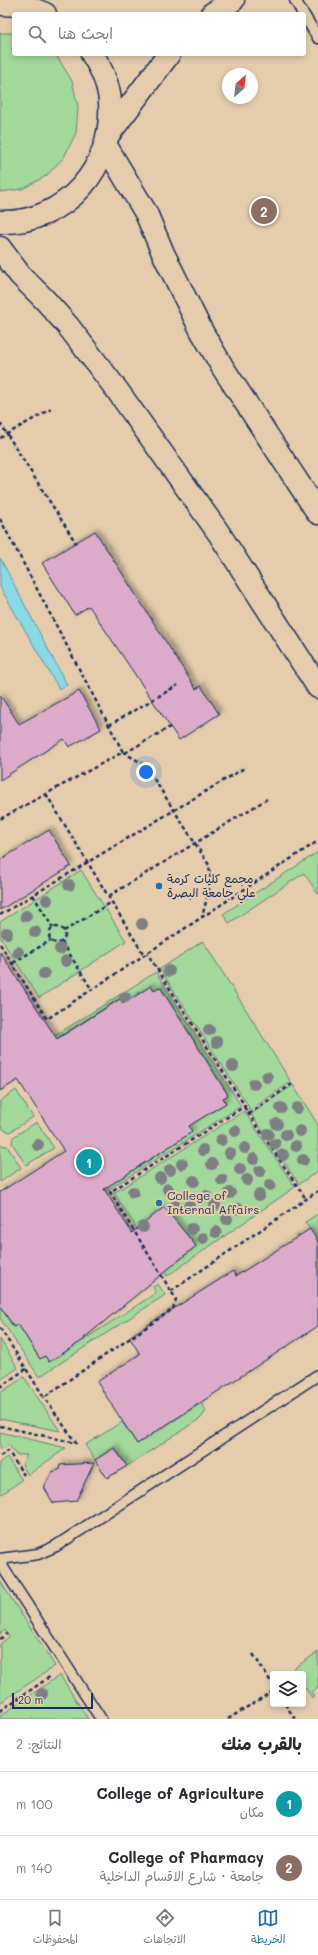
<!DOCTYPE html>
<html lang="ar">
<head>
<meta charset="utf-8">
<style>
  :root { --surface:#fff; --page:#f2f2f3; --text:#2b2b33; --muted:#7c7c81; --line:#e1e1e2; --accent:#1f6fb2 }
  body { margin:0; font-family:Mali,"Playpen Sans Arabic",sans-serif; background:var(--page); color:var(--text); direction:rtl }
  .controls { position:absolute; right:12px; bottom:12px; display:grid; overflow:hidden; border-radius:4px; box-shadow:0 2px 6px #0003 }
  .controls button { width:36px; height:36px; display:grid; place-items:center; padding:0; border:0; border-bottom:1px solid var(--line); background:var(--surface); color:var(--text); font:20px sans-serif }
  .compass { position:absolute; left:222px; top:68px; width:36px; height:36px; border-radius:50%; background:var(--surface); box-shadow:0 2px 6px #0003; rotate:27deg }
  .scale { position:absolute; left:12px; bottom:10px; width:81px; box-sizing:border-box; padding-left:4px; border:2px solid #1b2f5e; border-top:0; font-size:11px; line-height:14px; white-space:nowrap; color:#1b2f5e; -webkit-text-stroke:3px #e5ccad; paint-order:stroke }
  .you { position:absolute; left:146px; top:772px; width:14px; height:14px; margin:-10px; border:3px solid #fff; border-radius:50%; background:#1a73e8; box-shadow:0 0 0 6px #1a73e833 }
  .badge { display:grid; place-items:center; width:26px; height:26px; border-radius:50%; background:var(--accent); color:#fff; font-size:13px; font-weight:700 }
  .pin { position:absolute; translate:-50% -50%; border:2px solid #fff; box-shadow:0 1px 4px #0006 }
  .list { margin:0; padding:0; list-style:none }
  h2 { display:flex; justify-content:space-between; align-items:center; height:52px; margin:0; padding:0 16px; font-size:17px }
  h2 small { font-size:13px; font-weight:400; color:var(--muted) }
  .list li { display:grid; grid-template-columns:26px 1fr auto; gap:12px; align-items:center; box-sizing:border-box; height:64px; padding:0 16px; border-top:1px solid var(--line) }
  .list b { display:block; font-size:15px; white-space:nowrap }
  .list p { margin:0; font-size:13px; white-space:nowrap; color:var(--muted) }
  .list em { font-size:13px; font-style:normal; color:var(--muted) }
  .icon { flex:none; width:22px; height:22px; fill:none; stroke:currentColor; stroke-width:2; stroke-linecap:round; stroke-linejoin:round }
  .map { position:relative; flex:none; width:318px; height:1719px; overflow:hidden; direction:ltr }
  .search { position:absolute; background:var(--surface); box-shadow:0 2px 6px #0003; left:12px; right:12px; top:12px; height:44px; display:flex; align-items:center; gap:10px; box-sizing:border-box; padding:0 14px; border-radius:4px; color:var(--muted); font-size:15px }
  .sheet { height:180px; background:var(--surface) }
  nav { display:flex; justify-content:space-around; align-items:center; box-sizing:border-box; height:56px; border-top:1px solid var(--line); background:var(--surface); font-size:11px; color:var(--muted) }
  nav a { display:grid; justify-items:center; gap:2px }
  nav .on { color:var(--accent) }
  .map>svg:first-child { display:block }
  .green { fill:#a3d89b; stroke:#5f847c; fill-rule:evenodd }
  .water { fill:#89dae3; stroke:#5d96ae }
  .building { fill:#dcabca; stroke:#1b2f5e; filter:url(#shadow) }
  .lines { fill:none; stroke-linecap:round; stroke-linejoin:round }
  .service-casing { stroke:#1b2f5e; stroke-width:13 }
  .tertiary-casing { stroke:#1b2f5e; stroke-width:25 }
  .path { stroke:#1b2f5e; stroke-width:2.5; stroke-dasharray:4 3; stroke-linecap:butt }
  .service { stroke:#e5ccad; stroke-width:10 }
  .tertiary { stroke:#e5ccad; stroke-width:22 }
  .tree { fill:#7e7f85 }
  .poi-dot { fill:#1f6fb2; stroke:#e5ccad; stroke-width:1.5 }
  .labels { text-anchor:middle; stroke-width:4; stroke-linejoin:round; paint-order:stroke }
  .poi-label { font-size:12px; fill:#1b2f5e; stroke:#e5ccad; text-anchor:start }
</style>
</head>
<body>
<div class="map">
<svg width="318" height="1719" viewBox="0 0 318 1719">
  <defs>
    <filter id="shadow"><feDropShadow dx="3.5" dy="-3.5" stdDeviation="2" flood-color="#0004"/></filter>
  </defs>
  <rect width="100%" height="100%" fill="#e5ccad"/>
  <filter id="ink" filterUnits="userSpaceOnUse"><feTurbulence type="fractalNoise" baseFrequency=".025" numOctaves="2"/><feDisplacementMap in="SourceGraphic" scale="8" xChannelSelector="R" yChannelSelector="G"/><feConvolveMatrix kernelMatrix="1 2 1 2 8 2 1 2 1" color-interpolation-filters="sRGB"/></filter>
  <g filter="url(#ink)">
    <g class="green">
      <polygon points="0,33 14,33 14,54 52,54 58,58 72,81 78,107 76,133 64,157 46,176 22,189 0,192"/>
      <polygon points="318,852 318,894 304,873 229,923 223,914"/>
      <polygon points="81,870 126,941 39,998 0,937 0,922"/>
      <polygon points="203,941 291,1082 249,1111 248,1109 249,1107 160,969"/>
      <polygon points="156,972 241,1106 101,1194 91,1178 107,1187 192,1132 189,1126 226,1103 223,1098 228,1095 160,987 154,990 151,986 123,1004 119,999 59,1037 62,1043 40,1045"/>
      <polygon points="293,1085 318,1125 318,1171 299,1184 251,1114"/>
      <polygon points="16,1090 33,1117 10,1132 4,1130 0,1124 0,1101"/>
      <path d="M 244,1111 L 295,1187 L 167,1276 L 114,1193 ZM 164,1207 L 196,1246 L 177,1262 L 151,1231 L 155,1227 L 149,1219 Z"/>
      <polygon points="37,1122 54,1148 26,1165 12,1143 13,1137"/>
      <polygon points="0,1145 7,1146 21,1168 0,1182"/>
      <polygon points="318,1214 318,1242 305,1222"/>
      <polygon points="158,1284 165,1295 39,1377 0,1318 0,1306 13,1327 18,1324 40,1359 45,1356 49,1362 156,1293 153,1287"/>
      <polygon points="0,1339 18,1368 0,1380"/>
      <polygon points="24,1377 60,1431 0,1419 0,1393"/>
      <polygon points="201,1403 206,1411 201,1418 127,1466 115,1448 95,1460 85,1445 122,1422 137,1444"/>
      <polygon points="0,1432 66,1448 28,1475 22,1465 27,1455 16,1455 9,1445 0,1450"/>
      <polygon points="7,1457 22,1480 2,1494 0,1491 0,1462"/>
      <polygon points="0,1581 55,1666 0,1703 0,1644 9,1637 5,1630 0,1634"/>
      <polygon points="318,1652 318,1688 311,1692 314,1697 312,1698 303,1684 303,1674 296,1674 293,1669"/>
      <polygon points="60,1675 88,1719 0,1719 0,1716"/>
    </g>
    <polygon class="water" points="0,558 67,685 59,689 0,587"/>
    <g class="building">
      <polygon points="95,531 196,689 201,686 219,714 179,740 89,606 75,615 42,563"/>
      <polygon points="79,691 101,729 69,747 64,739 0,780 0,695 19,724"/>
      <polygon points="49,830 71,866 0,910 0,860"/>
      <polygon points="0,952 57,1039 120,999 123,1004 151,986 154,990 160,987 228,1095 223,1098 226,1103 189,1126 192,1132 104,1189 132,1233 164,1207 196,1246 84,1338 85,1339 49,1362 45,1356 40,1359 18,1324 14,1327 0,1306 0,1192 64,1151 18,1080 0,1091"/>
      <polygon points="310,1229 318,1242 318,1326 137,1444 97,1382 140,1354 129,1337 233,1271 236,1276"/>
      <polygon points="114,1448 127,1466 107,1478 95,1460"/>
      <polygon points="94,1463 76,1501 53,1503 44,1487 52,1472 59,1470 60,1465"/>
    </g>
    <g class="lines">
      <defs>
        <g id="service">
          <polyline points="295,0 303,14"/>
          <polyline points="304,15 318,38"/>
          <polyline points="0,1559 38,1554 56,1546 318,1375"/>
          <polyline points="0,1563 101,1719"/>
        </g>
        <g id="tertiary">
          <path d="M 0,4 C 17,4 30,7 45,14"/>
          <polyline points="212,14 233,0"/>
          <polyline points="109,134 169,54"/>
          <polyline points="106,146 146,213 163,253 201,330 223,368 318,513"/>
          <path d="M 0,222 C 66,224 114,167 110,102 C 109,85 101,68 92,54"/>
          <polyline points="0,248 20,275 45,300 68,326 117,390 218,532 318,687"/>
        </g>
      </defs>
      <use href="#service" class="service-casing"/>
      <use href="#tertiary" class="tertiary-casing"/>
      <g class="path">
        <polyline points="0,423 76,543"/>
        <polyline points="0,438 51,409"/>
        <polyline points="0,519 123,752 0,819"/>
        <polyline points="109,725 178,685"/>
        <polyline points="123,752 145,765 209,865 211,882 202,917"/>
        <polyline points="125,753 170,727"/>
        <polyline points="46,794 144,955"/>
        <polyline points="33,895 53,928"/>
        <polyline points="109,896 267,799"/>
        <polyline points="0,915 246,767"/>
        <circle cx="57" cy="935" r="8"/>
        <polyline points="64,931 112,902"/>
        <polyline points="62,942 92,990"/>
        <polyline points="0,944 47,1019 318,841"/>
        <polyline points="13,963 51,940"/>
        <polyline points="244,1107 306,1199"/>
        <polyline points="249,1114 292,1084"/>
        <polyline points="171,1291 318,1191"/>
        <polyline points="0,1328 44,1397 173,1309 176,1299 110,1192 245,1106 147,953"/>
        <polyline points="0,1387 26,1369"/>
        <polyline points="0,1426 76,1443 44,1397"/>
        <polyline points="0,1456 8,1451 24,1475"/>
        <polyline points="0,1639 7,1634"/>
        <polyline points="253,1654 273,1685"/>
        <polyline points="285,1704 295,1719"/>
        <polyline points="0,1711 51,1676"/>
        <polyline points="228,1719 273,1691"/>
      </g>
      <use href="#service" class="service"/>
      <use href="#tertiary" class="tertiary"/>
    </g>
    <g class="tree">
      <circle cx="69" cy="885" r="6"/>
      <circle cx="47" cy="900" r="6"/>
      <circle cx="26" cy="916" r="6"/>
      <circle cx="142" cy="924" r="6"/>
      <circle cx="35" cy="932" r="6"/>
      <circle cx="7" cy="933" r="6"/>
      <circle cx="60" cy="949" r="6"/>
      <circle cx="18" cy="952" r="6"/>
      <circle cx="66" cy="961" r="6"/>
      <circle cx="169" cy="971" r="6"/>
      <circle cx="44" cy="974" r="6"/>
      <circle cx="125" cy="997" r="6"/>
      <circle cx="209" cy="1030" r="6"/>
      <circle cx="217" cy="1042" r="6"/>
      <circle cx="233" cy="1066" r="6"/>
      <circle cx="267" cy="1077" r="6"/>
      <circle cx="254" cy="1084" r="6"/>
      <circle cx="281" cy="1108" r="6"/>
      <circle cx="297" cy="1108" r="6"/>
      <circle cx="277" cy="1124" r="6"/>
      <circle cx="235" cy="1131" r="6"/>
      <circle cx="300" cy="1131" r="6"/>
      <circle cx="268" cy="1134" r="6"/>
      <circle cx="286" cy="1135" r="6"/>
      <circle cx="221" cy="1140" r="6"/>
      <circle cx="275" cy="1144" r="6"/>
      <circle cx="38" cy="1145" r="6"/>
      <circle cx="296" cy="1146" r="6"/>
      <circle cx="245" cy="1148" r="6"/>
      <circle cx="203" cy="1150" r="6"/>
      <circle cx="230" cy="1153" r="6"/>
      <circle cx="283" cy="1155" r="6"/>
      <circle cx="254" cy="1159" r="6"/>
      <circle cx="303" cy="1160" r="6"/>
      <circle cx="182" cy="1164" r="6"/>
      <circle cx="212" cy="1164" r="6"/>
      <circle cx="240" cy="1169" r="6"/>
      <circle cx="170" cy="1170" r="6"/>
      <circle cx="260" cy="1171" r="6"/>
      <circle cx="160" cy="1178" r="6"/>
      <circle cx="222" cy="1180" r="6"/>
      <circle cx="247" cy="1180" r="6"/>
      <circle cx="194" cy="1181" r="6"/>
      <circle cx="270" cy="1185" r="6"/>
      <circle cx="168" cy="1189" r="6"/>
      <circle cx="133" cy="1192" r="6"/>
      <circle cx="230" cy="1193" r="6"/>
      <circle cx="259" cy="1195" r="6"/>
      <circle cx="206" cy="1196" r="6"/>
      <circle cx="215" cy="1205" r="6"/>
      <circle cx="176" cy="1206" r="6"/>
      <circle cx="189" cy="1206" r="6"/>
      <circle cx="239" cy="1209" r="6"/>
      <circle cx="227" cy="1219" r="6"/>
      <circle cx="143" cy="1227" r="6"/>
      <circle cx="192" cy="1229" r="6"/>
      <circle cx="216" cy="1232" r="6"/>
      <circle cx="203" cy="1238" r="6"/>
      <circle cx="42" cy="1694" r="6"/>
    </g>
  </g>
  <g class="poi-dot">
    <circle cx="159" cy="886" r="4"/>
    <circle cx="159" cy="1203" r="4"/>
  </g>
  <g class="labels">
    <g class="poi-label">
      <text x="167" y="883">مجمع كليات كرمة<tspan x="167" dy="14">علي جامعة البصرة</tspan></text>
      <text x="167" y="1200">College of<tspan x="167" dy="14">Internal Affairs</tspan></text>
    </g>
  </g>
</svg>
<div class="controls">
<button><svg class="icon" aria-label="layers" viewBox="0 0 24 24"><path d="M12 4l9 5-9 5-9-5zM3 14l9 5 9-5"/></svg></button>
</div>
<svg class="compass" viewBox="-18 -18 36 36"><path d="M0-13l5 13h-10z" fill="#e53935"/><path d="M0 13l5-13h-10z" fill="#7c7c81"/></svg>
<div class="scale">20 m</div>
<div class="you"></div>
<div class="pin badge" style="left:89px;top:1162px;background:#0f9aa8">1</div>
<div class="pin badge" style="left:264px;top:211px;background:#8d6e63">2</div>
<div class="search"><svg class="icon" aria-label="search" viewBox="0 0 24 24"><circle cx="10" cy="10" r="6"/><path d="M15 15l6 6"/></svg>ابحث هنا</div>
</div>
<section class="sheet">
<h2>بالقرب منك<small>النتائج: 2</small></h2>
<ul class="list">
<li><span class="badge" style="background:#0f9aa8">1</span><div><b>College of Agriculture</b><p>مكان</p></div><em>100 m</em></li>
<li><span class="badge" style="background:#8d6e63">2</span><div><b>College of Pharmacy</b><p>جامعة · شارع الاقسام الداخلية</p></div><em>140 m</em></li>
</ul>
</section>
<nav>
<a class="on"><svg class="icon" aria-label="map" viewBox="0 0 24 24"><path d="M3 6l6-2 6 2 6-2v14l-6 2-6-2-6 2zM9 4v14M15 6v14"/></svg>الخريطة</a>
<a><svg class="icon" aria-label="directions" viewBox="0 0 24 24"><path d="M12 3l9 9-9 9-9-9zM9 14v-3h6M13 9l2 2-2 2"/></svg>الاتجاهات</a>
<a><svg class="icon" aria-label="saved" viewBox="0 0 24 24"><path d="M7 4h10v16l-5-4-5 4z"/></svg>المحفوظات</a>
</nav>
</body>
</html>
